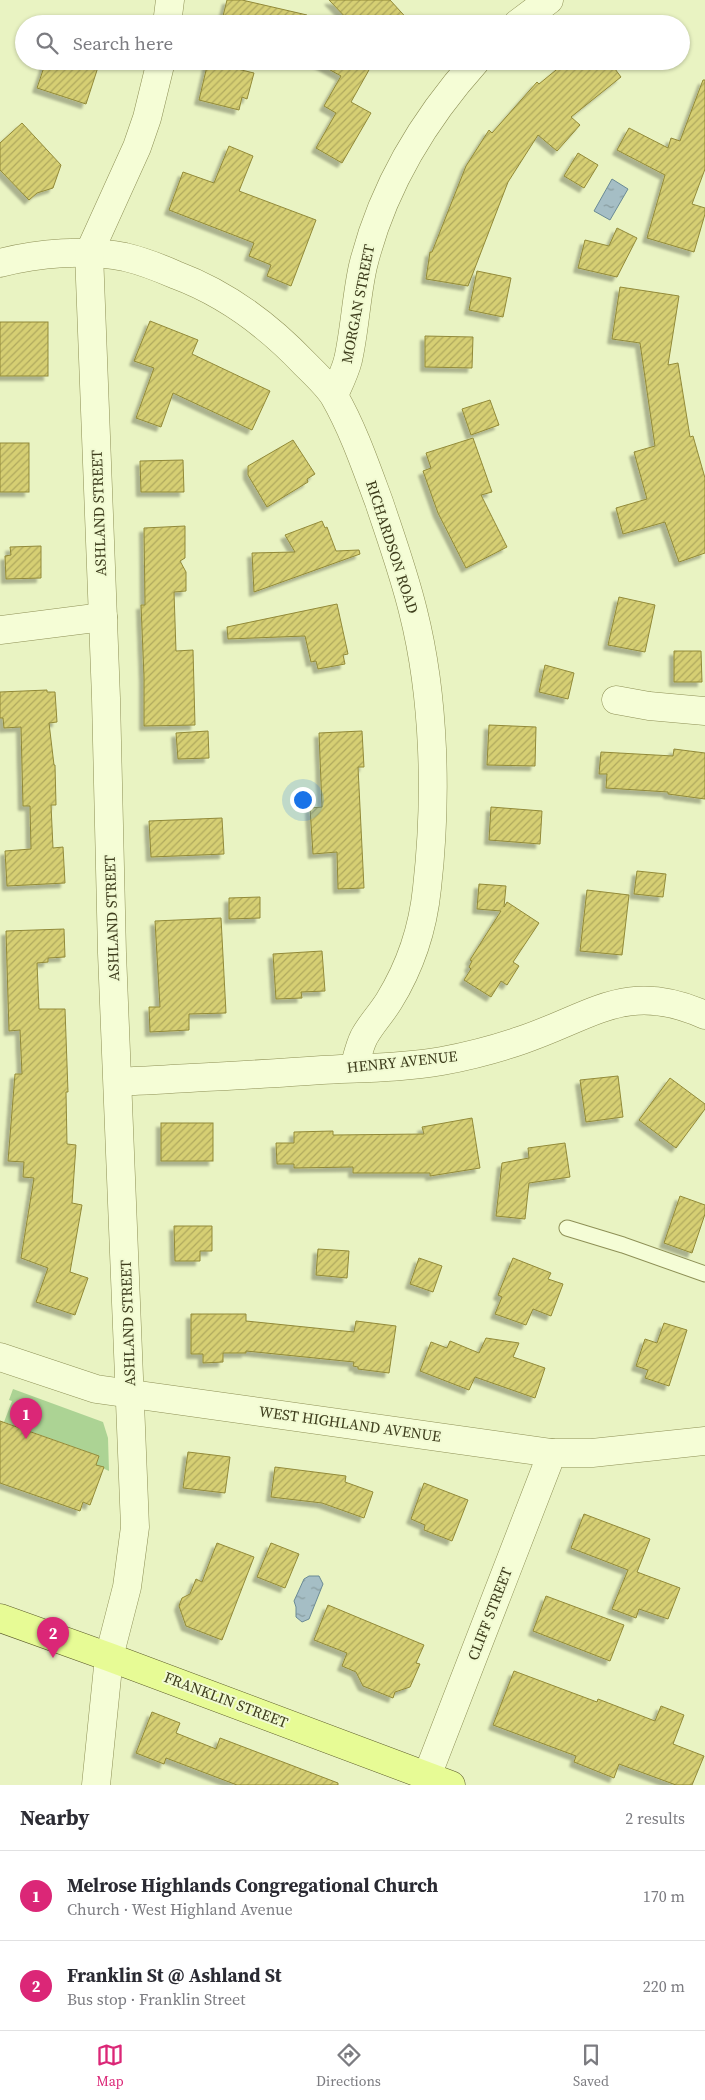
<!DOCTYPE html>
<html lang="en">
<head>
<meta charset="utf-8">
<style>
  :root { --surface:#fff; --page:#f7f7f7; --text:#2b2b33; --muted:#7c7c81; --line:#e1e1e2; --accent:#db2777 }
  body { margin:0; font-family:"Source Serif 4",serif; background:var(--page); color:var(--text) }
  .you { position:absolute; left:302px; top:799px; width:18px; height:18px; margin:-12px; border:4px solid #fff; border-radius:50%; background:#1a73e8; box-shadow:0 0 0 8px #1a73e833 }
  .badge { display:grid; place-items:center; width:32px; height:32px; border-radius:50%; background:var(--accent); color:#fff; font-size:16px; font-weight:700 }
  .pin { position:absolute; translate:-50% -41px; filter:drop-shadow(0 1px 2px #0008) }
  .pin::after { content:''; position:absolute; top:26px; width:18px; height:15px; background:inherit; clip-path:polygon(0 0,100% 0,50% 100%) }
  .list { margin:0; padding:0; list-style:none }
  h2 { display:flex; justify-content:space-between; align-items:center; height:65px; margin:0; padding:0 20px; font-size:21px }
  h2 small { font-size:16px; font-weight:400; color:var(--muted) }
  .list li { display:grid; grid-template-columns:32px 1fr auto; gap:15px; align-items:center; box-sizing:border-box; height:90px; padding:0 20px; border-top:1px solid var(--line) }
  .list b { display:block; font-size:19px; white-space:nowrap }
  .list p { margin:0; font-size:16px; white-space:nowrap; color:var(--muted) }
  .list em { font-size:16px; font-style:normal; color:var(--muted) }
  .icon { flex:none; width:28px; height:28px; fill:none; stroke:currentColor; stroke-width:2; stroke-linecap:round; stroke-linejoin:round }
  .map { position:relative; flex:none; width:705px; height:1785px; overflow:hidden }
  .search { position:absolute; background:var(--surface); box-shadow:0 1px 4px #0004; left:15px; right:15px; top:15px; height:55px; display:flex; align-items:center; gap:12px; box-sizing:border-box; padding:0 18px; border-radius:28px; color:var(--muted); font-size:19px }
  .sheet { height:245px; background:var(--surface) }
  nav { display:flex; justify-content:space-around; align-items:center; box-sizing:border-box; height:70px; border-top:1px solid var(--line); background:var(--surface); font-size:14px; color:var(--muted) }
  nav a { display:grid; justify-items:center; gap:2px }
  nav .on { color:var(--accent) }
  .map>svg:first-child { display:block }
  .green { fill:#acd394 }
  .water { fill:url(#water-ripples); stroke:#6a8a95 }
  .building { fill:url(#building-hatch); stroke:#928a39; filter:url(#shadow) }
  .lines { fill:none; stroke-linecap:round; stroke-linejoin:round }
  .lane-casing { stroke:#8e9056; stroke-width:17 }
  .street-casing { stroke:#8e9056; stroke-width:29 }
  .primary-casing { stroke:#5d5c2b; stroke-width:29 }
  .lane { stroke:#f5fdd6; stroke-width:15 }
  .street { stroke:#f5fdd6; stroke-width:28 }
  .primary { stroke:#e7fb95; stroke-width:28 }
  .labels { text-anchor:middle; stroke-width:4; stroke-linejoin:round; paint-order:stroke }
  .street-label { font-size:15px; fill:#3e3d1c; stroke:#f1fad2 }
</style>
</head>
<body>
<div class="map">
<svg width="705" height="1785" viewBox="0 0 705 1785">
  <defs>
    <pattern id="water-ripples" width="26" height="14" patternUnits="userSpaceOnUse" patternTransform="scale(1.25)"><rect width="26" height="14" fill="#a5bec5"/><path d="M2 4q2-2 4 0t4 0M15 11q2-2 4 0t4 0" fill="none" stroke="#889c9f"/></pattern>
    <pattern id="building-hatch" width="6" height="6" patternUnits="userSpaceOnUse" patternTransform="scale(1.25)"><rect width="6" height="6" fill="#d6cf73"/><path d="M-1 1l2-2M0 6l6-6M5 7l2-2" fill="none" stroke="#afa95e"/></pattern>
    <filter id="shadow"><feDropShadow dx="-4.5" dy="4.5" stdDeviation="1" flood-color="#0004"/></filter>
  </defs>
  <rect width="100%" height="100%" fill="#e9f3c2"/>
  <polygon class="green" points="13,1389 103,1422 108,1438 109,1471 96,1465 99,1456 4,1422 12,1401 9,1400"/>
  <g class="water">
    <polygon points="612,179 628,189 610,220 594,211"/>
    <polygon points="309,1576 319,1576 323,1584 309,1619 302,1622 296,1617 296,1607 294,1601 304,1579"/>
  </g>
  <g class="building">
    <polygon points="227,0 242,0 307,15 306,24 221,24"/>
    <polygon points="329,0 390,0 412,24 352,24"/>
    <polygon points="46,61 100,61 86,104 37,88"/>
    <polygon points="314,61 374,61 351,102 371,113 342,163 316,148 336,113 324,106 341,76"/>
    <polygon points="567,61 609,61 621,77 571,117 580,125 557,151 538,135 508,182 468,286 426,279 430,252 432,252 466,166 489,130 492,133 537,82 539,84"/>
    <polygon points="208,62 254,73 247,99 242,97 239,110 199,100"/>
    <polygon points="703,80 705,80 705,169 692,204 705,208 705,214 694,252 647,238 665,175 617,150 629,128 668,148 671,138 680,141"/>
    <polygon points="22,123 61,165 53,188 37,193 29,200 0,170 0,143"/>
    <polygon points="229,146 253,156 239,191 316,220 291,286 267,276 271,265 249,256 254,243 169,210 183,172 214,183"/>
    <polygon points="578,153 598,165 584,188 564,176"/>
    <polygon points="617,228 637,238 617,277 578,268 585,240 609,246"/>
    <polygon points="477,271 511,278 503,317 469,310"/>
    <polygon points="620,287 679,296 668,365 678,363 690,437 693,436 705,478 705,553 679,562 665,522 623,534 616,508 647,499 634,452 655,446 640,343 612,339"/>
    <polygon points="150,321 198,340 192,354 270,391 252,430 173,393 161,427 136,418 154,368 134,361"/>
    <rect x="0" y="322" width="48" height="54"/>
    <polygon points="425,336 473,337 472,368 425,367"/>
    <polygon points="490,400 499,425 471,435 462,409"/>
    <polygon points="473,438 492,492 481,495 507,547 466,568 438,513 423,471 431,468 426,453"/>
    <polygon points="293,440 315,474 307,479 308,482 267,507 248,475 248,466"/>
    <rect x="0" y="443" width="29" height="49"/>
    <polygon points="183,460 184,492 141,492 140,461"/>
    <polygon points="322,521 325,528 327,527 336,551 359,550 360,554 254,592 252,553 295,552 285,535"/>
    <polygon points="185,526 185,558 180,561 186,572 186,591 174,592 176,651 193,650 195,725 144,726 144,677 141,605 145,605 144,528"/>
    <polygon points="41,546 41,578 6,579 5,556 11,555 10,547"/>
    <polygon points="619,597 655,605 645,652 608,645"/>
    <polygon points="337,604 348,654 343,655 345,664 318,669 316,661 311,662 305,636 228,639 227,627"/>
    <polygon points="674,651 701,651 702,682 674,682"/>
    <polygon points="545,665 574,673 568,699 539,692"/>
    <polygon points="47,690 47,692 55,692 57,722 49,723 54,765 55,765 56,805 51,805 53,848 63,847 65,883 7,886 5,851 31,849 30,806 23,806 21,727 4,728 3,718 0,718 0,692"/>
    <polygon points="489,725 536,727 535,766 487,765"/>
    <polygon points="208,731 209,758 178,759 176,733"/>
    <polygon points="362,731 364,767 358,767 364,888 338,889 337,852 313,854 310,808 322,807 319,733"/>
    <polygon points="674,749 705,753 705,799 668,794 668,792 606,788 607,774 599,774 601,752 673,756"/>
    <polygon points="491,807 542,811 540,844 489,840"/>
    <polygon points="222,818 224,854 151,857 149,821"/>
    <polygon points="637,871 666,874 663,897 634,894"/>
    <polygon points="479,884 506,886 504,907 507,902 539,923 513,962 519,966 507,985 501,981 491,997 464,980 471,969 469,967 472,961 470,960 501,911 477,909"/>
    <polygon points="587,890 629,895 622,955 580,951"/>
    <polygon points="260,897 260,918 229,919 229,898"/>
    <polygon points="221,918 226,1013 189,1014 189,1030 150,1032 149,1007 160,1007 155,921"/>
    <polygon points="64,929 65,957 48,958 48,962 37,963 39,1009 65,1009 68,1092 66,1092 67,1144 76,1145 72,1203 82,1205 70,1272 88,1278 75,1315 36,1302 48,1268 21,1258 34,1178 23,1177 24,1162 8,1161 15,1074 22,1074 20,1030 9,1031 6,931"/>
    <polygon points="322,951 325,991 301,992 302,998 276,999 273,954"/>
    <polygon points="618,1076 623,1117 586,1122 580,1080"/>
    <polygon points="670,1078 705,1104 705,1109 676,1148 639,1120"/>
    <polygon points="472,1118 480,1168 430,1176 430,1173 353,1173 353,1167 294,1168 294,1164 277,1164 276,1143 294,1143 294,1132 333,1131 333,1135 424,1134 422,1127"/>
    <rect x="161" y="1123" width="52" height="38"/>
    <polygon points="565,1143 570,1177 529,1183 525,1219 496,1216 502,1163 529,1158 528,1148"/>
    <polygon points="680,1196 705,1205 705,1214 692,1253 664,1243"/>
    <polygon points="174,1226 212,1226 212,1251 200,1251 200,1261 175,1261"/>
    <polygon points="318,1249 349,1251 347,1278 316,1275"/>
    <polygon points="419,1258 442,1266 433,1292 410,1284"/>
    <polygon points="513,1258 551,1273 548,1279 563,1284 551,1316 533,1309 526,1325 495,1314 502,1297 498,1295"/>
    <polygon points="191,1314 246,1314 246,1321 354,1332 356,1321 396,1326 389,1373 358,1369 358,1367 353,1366 354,1362 246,1351 246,1353 223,1353 223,1362 203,1363 203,1354 191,1354"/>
    <polygon points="664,1323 687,1330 669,1386 645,1378 648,1370 636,1366 645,1339 657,1343"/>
    <polygon points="486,1338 519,1343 513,1357 545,1368 535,1398 475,1377 469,1390 420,1371 431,1342 447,1348 450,1341 479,1353"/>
    <polygon points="0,1421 99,1456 96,1465 104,1467 90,1505 83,1502 80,1511 0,1483"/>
    <polygon points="188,1452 230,1457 225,1493 183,1488"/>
    <polygon points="275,1467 346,1476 345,1482 373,1492 364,1518 322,1503 271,1497"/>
    <polygon points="424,1483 468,1500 452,1541 424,1530 425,1525 411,1519"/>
    <polygon points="584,1514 650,1539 637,1572 680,1588 668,1619 639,1609 636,1618 612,1609 628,1570 571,1548"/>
    <polygon points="217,1543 254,1557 222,1640 186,1626 179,1606 182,1598 190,1594 196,1579 202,1582"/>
    <polygon points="271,1543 299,1554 285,1588 257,1577"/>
    <polygon points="546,1596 624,1625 610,1661 533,1631"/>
    <polygon points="328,1605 424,1645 416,1663 420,1664 410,1687 395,1692 393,1698 363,1686 356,1672 342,1666 347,1653 314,1640"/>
    <polygon points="514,1671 597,1702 598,1699 655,1721 661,1706 684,1715 673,1744 704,1756 692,1785 676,1785 619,1764 614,1778 574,1762 576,1756 493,1725"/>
    <polygon points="152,1712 180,1723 176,1733 216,1749 220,1738 338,1783 338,1785 237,1785 166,1758 164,1764 136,1753"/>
  </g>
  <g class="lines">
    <defs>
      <polyline id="lane" points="567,1228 623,1245 705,1274"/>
      <g id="street">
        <polyline points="167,24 170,0"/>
        <polyline points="517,24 549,0"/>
        <path d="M 0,263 C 38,253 86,249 125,257 C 142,261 160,268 176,275 C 227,294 268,325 305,364 C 315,374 327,385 334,396 C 353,429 366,467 379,502 C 391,538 404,574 413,611 C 435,698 437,800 427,888 C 423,928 410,967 389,1001 C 381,1014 371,1024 364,1037 C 359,1047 357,1058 354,1068"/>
        <path d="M 334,395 C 339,384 345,372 348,360 C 355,329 356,297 363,266 C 382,189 424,119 476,61"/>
        <polyline points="0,630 103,617"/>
        <polyline points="616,700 649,706 705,711"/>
        <path d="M 118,1082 C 186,1078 254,1075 322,1070 C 361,1068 403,1068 442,1061 C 469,1056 496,1049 522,1040 C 593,1016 627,980 705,1015"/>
        <polyline points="0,1357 96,1389 552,1453 592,1453 705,1441"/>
        <polyline points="427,1776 552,1453"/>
        <polyline points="96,1785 109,1657 127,1587 135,1527 112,953 106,698 89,253 137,147 147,118 161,61"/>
      </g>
      <polyline id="primary" points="0,1618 109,1657 451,1785"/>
    </defs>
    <use href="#lane" class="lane-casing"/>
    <use href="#street" class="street-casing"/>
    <use href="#primary" class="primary-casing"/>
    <use href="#lane" class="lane"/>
    <use href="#street" class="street"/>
    <use href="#primary" class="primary"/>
  </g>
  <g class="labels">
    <g class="street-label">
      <text transform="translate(358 304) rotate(-79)" y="5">MORGAN STREET</text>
      <text transform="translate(99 513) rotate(-92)" y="5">ASHLAND STREET</text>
      <text transform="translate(392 547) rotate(72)" y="5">RICHARDSON ROAD</text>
      <text transform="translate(112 918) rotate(-92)" y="5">ASHLAND STREET</text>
      <text transform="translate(402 1062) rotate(-6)" y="5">HENRY AVENUE</text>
      <text transform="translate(128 1323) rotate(-92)" y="5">ASHLAND STREET</text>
      <text transform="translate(350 1424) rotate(8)" y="5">WEST HIGHLAND AVENUE</text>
      <text transform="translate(490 1614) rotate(-69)" y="5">CLIFF STREET</text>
      <text transform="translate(226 1700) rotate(21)" y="5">FRANKLIN STREET</text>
    </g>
  </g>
</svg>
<div class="you"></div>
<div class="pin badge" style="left:26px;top:1439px">1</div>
<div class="pin badge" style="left:53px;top:1658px">2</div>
<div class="search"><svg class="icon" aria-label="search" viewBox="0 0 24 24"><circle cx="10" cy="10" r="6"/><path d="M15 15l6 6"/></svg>Search here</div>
</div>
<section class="sheet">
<h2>Nearby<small>2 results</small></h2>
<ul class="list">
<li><span class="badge">1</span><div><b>Melrose Highlands Congregational Church</b><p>Church · West Highland Avenue</p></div><em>170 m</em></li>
<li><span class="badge">2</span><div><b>Franklin St @ Ashland St</b><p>Bus stop · Franklin Street</p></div><em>220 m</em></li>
</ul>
</section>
<nav>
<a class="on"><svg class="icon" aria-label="map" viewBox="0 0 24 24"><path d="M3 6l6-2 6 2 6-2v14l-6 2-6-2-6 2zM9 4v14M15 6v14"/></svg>Map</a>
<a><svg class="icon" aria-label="directions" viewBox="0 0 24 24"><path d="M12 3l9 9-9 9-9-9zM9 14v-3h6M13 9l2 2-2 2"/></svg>Directions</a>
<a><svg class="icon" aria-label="saved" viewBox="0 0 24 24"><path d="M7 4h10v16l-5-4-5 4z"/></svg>Saved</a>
</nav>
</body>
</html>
